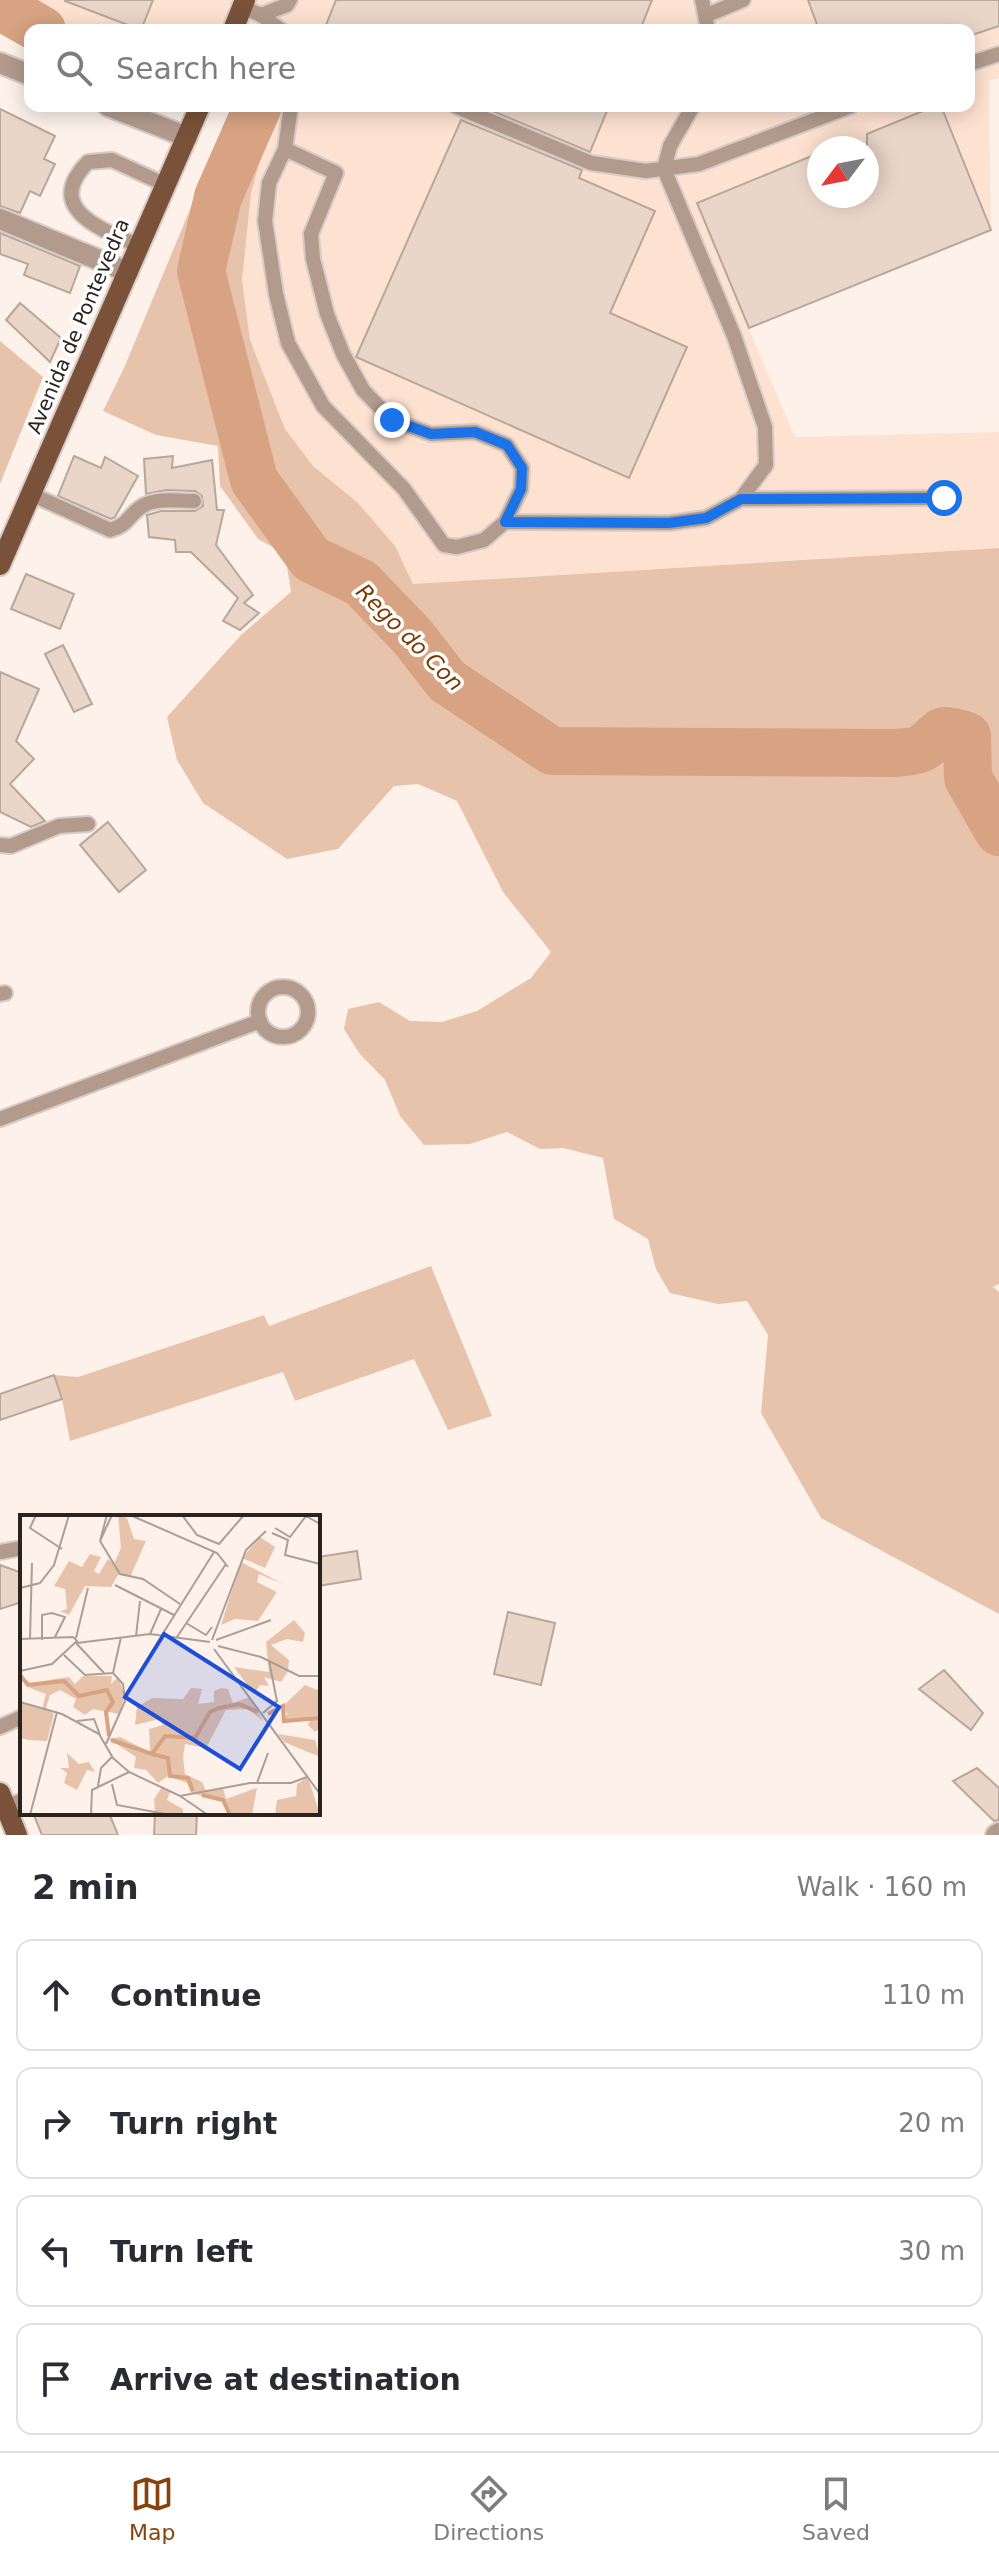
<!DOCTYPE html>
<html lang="en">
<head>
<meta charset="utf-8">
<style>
  :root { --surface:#fff; --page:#f2f2f3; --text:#2b2b33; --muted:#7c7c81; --line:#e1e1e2; --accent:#85440f }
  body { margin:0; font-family:"DejaVu Sans",sans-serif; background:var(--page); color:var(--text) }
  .compass { position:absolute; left:807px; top:136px; width:72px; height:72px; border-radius:50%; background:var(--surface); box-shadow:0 4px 20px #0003; rotate:238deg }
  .stop { position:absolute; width:24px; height:24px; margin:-18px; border:6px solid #1a73e8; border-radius:50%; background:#fff }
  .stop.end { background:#1a73e8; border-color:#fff; box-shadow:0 2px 8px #0008 }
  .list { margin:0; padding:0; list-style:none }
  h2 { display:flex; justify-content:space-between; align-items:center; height:104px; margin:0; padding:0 32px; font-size:34px }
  h2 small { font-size:26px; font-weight:400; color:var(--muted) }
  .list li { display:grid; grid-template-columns:52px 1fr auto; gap:24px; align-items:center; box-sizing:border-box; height:112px; margin:0 16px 16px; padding:0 16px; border:2px solid var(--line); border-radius:16px }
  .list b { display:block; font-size:30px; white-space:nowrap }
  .list em { font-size:26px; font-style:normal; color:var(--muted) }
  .icon { flex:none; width:44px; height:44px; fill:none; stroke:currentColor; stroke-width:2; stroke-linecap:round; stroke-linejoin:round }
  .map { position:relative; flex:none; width:999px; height:1835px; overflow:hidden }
  .search { position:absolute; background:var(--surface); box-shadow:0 4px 20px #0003; left:24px; right:24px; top:24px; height:88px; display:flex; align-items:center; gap:20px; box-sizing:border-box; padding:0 28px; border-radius:16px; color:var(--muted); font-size:30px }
  .sheet { height:616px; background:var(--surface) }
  nav { display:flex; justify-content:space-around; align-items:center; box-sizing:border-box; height:112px; border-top:2px solid var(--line); background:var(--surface); font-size:22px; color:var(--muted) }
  nav a { display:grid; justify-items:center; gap:4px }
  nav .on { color:var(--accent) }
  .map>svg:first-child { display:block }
  .built { fill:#fee2d1; fill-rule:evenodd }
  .green { fill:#e7c3ac }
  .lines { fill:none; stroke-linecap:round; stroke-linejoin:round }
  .river { stroke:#d7a383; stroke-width:48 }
  .building { fill:#ead6c9; stroke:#b9a69a; stroke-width:2 }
  .service-casing { stroke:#d7ccc5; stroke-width:18 }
  .minor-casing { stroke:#d7ccc5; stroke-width:24 }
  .primary-casing { stroke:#d7ccc5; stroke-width:24 }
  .service { stroke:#b29b8d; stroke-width:14 }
  .minor { stroke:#b29b8d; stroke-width:20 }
  .primary { stroke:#795239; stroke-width:20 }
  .route { stroke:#1a73e8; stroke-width:10 }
  .labels { text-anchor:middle; stroke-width:7; stroke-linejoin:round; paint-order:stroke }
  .street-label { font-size:20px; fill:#2a231e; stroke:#fff }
  .water-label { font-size:22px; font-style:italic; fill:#793a00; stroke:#fff }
  .inset-river { fill:none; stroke:#d7a383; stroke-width:4 }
  .inset-road { fill:none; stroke:#a99f98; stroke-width:2 }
  .view { fill:#1d4ed8; fill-opacity:0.15; stroke:#1d4ed8; stroke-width:4 }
  .inset-edge { fill:none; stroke:#2a231e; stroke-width:4 }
</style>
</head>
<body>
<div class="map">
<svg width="999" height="1835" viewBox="0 0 999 1835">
  <rect width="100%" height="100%" fill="#fdf1ea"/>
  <path class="built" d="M 0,0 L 999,0 L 999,78 L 989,81 L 991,230 L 749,329 L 795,437 L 999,432 L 999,548 L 413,584 L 254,480 L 207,302 L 258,106 L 969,106 L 969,30 L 37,30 L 1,7 ZM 819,148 L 867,148 L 867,196 L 819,196 Z"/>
  <g class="green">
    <polygon points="233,106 275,106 251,193 242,280 250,340 285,429 313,466 358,503 395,546 413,584 999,548 999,1284 993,1287 999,1292 999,1614 821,1518 761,1413 768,1335 747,1301 718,1304 670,1293 656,1269 648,1239 614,1219 603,1158 563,1148 540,1149 507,1132 470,1144 424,1145 400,1116 385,1080 359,1053 344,1029 348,1009 379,1002 410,1021 442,1022 477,1011 531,978 551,952 503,892 457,801 418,784 394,786 338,849 287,859 203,803 177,760 167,717 241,635 291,592 285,554 258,539 220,486 218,446 156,435 103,411 124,368"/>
    <polygon points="0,341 43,377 0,484"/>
    <polygon points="431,1266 492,1416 448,1430 414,1359 295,1401 283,1372 70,1441 62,1399 54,1375 78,1377 264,1315 269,1326"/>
  </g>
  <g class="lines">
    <g class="river">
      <polyline points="0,6 42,30"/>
      <path d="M 258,106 L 218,197 L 201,271 L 254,480 L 311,559 L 361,583 L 412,636 L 447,681 L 552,751 L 896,753 C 904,752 915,752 922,748 C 944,735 934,724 967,736 L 968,778 L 999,832"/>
    </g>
  </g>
  <g class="building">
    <polygon points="153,0 141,30 65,1 65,0"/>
    <polygon points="336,0 652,0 640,30 324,30"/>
    <polygon points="808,0 999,0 999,26 969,36 969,30 819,30"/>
    <polygon points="481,106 609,106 590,152"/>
    <polygon points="935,106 941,106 991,230 749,328 697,203 819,153 819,196 867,196 867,134"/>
    <polygon points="0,109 55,136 44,159 55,164 40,196 30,191 20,213 0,206"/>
    <polygon points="461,120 582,170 579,178 655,211 610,313 687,347 629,478 356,357"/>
    <polygon points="0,233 80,266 70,293 24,275 28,264 0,254"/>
    <polygon points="20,303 61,338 50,362 6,320"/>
    <polygon points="74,456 101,468 105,457 138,476 115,517 111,519 58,496"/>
    <polygon points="173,456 172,468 212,460 217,510 224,510 216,545 253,595 244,603 259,613 240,630 223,621 238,598 191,552 176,552 175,540 149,537 147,515 161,511 195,511 203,506 202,496 195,491 166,490 146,494 144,459"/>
    <polygon points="26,574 74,594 60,629 11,609"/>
    <polygon points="63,645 92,704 74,712 45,654"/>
    <polygon points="0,672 39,689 16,741 34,759 10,784 45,821 31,827 0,812"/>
    <polygon points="108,822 146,870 119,892 80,845"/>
    <polygon points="54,1375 62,1399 0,1420 0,1394"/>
    <polygon points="357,1551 361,1579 318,1586 318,1557"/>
    <polygon points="0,1565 22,1573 22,1602 0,1609"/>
    <polygon points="508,1612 555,1623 541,1685 494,1674"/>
    <polygon points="944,1670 983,1713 971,1730 919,1689"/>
    <polygon points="977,1768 999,1788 999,1820 994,1821 953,1781"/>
    <polygon points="33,1813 109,1813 118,1835 42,1835"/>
    <polygon points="155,1813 197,1813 196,1835 154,1835"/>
  </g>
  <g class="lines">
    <defs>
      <g id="service">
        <polyline points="702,0 708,30"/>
        <polyline points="242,7 261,15 287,5 290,0"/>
        <polyline points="261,15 281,30"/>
        <polyline points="707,15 743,0"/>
        <polyline points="969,64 999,54"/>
        <polyline points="455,106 591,163 646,171 699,164 851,106"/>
        <polyline points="285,149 336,173 311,234 313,259 327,314 343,354 363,390 392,420 431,434 475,432 507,445 522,468 521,489 505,522 484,540 457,547 444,545 404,489 323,406 288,343 276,294 265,221 269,183 285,149 291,106"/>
        <path d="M 140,246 C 102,230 42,209 88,162 L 112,160 L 166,185"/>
        <path d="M 31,494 L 110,530 C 127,526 128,516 141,507 C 155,497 178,501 194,501"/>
        <polyline points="741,499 944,498"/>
        <polyline points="505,522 669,523 706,518 741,499 766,465 765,427 734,336 664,169 670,146 693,106"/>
        <polyline points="0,845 11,846 59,826 88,824"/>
        <circle cx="283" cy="1012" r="25"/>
        <polyline points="0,994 5,993"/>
        <polyline points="0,1119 260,1021"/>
        <polyline points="0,1552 22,1548"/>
        <polyline points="0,1727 22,1717"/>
        <polyline points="5,1806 22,1801"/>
      </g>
      <g id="minor">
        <polyline points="0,63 30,75"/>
        <polyline points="108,106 187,137"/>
        <polyline points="0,219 128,272"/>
        <polyline points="996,1835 999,1833"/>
      </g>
      <g id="primary">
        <polyline points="233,30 245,0"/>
        <polyline points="0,565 200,106"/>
        <polyline points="0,1793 17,1835"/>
      </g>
    </defs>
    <use href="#service" class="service-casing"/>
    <use href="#minor" class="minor-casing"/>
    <use href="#primary" class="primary-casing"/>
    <use href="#service" class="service"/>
    <use href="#minor" class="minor"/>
    <use href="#primary" class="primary"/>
  </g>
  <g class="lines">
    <polyline class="route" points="392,420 431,434 475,432 507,445 522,468 521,489 505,522 669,523 706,518 741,499 944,498"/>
  </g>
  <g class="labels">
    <g class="street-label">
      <text transform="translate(78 326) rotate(-67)" y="7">Avenida de Pontevedra</text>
    </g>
    <g class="water-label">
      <text transform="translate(410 637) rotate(45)" y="8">Rego do Con</text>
    </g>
  </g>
  <g transform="translate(20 1515)">
    <rect width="300" height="300" fill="#fdf1ea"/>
    <path d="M 98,0 L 107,3 L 114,24 L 126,26 L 111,60 L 98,60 L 91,72 L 65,71 L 49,100 L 40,96 L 47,94 L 45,74 L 34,71 L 49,46 L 62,52 L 70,39 L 81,42 L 74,56 L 79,59 L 88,44 L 94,49 L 101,33 ZM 240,22 L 255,32 L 245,53 L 222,43 ZM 221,47 L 263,69 L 239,59 L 237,67 L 257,77 L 238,106 L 215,104 L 201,110 ZM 274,105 L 285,118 L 283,127 L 267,124 L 251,130 L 269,145 L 268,156 L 261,167 L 244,162 L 249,171 L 240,170 L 234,179 L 214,152 L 249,157 L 246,127 ZM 0,159 L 10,168 L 49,162 L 55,169 L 63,161 L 92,161 L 91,169 L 98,162 L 105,180 L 99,199 L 73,194 L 65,200 L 53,192 L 56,184 L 40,175 L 30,180 L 26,193 L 34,199 L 27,226 L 9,225 L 0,223 L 0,187 L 22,194 L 26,179 L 10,173 ZM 285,170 L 297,175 L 300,170 L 300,213 L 295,217 L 288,210 L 291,203 L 264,205 L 267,199 L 263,191 ZM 171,173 L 182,174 L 178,189 L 194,187 L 194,176 L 201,173 L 208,174 L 213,188 L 230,182 L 243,206 L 228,194 L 206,195 L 186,233 L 165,229 L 163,242 L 165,259 L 182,267 L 186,276 L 203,273 L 206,284 L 237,273 L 232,300 L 209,300 L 205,287 L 171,278 L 167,268 L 148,261 L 138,268 L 126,255 L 114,253 L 116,242 L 89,224 L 100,222 L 130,237 L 129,214 L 143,210 L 139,204 L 115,210 L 117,192 L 132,183 L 163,184 ZM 258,219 L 295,225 L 300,242 L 264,227 ZM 47,238 L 59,249 L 69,247 L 75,257 L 67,255 L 57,275 L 44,268 L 47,258 L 40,253 L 49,253 ZM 288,262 L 300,300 L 255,300 L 257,285 L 276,281 L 277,269 ZM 142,272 L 150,277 L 147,285 L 163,294 L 163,300 L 135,298 L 134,284 Z" fill="#e7c3ac"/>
    <path class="inset-river" d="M 0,160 L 8,170 L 44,166 L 59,181 L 87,175 L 93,187 L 86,197 L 89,221M 248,199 L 263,191 L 264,206 L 300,203M 91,225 L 132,239 L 145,221 L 175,223 L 190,197 L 199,193 L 219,189 L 238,197M 132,239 L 148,243 L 150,261 L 168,263 L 173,276M 182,280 L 203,285 L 210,300"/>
    <path class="inset-road" d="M 16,0 L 10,13 L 42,34M 87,0 L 80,26 L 92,0M 110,0 L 197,38 L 208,52M 162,0 L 177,20 L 199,29 L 224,0M 255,13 L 270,22 L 286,1 L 300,9M 252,18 L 268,25 L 265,40 L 300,49M 80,26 L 100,59 L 123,64 L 160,89M 95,70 L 154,100M 0,73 L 20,68 L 34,50 L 49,0M 166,108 L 186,120 L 192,112M 130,119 L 141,94M 142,120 L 194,37M 116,121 L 120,86M 157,122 L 206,49M 56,123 L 68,73M 0,124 L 53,122 L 57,126 L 32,149 L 0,156M 10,124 L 12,48M 22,125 L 22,100 L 32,98 L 45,102 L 35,122M 192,125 L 226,35 L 246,16M 196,125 L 251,105M 56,128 L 84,158M 57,128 L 130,119 L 190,127M 198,131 L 241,142 L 279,161 L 300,161M 194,134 L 300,279M 44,140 L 65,160 L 93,158M 93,158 L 101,122M 0,187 L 42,199 L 79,219 L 93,243 L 109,257 L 160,281 L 230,268 L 271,268 L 287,262M 243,198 L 257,186 L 249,146M 57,206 L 74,204 L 80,220M 86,229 L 105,186 L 103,169 L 93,158M 237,268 L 248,238M 92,269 L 97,290 L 151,300M 78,271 L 81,253 L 92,242M 160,281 L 188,300M 10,300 L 37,197M 71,300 L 72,275 L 109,257"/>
    <path class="view" d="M 144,119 L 259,192 L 220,254 L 105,182 Z"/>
    <rect width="300" height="300" class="inset-edge"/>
  </g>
</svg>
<svg class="compass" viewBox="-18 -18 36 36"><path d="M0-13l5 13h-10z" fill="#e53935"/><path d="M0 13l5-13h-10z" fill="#7c7c81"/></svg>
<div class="stop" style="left:944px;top:498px"></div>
<div class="stop end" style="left:392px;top:420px"></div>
<div class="search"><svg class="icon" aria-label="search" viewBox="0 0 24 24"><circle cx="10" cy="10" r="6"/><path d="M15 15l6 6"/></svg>Search here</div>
</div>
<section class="sheet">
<h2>2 min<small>Walk · 160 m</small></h2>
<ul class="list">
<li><svg class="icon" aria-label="ahead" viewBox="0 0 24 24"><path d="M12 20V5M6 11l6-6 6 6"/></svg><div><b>Continue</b></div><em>110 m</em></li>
<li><svg class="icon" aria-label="right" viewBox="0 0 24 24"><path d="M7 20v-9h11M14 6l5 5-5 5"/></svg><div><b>Turn right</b></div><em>20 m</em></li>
<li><svg class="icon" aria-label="left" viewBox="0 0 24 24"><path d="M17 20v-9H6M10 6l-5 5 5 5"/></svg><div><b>Turn left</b></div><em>30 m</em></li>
<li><svg class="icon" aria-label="arrive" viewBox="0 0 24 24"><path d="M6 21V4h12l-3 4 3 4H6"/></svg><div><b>Arrive at destination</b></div></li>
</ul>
</section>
<nav>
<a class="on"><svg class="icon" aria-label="map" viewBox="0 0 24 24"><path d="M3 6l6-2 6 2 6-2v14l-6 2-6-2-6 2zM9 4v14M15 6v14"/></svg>Map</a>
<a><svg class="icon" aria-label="directions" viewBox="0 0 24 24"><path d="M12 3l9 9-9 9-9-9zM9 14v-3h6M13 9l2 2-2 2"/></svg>Directions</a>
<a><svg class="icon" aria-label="saved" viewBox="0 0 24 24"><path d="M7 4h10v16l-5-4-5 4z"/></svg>Saved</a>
</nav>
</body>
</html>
